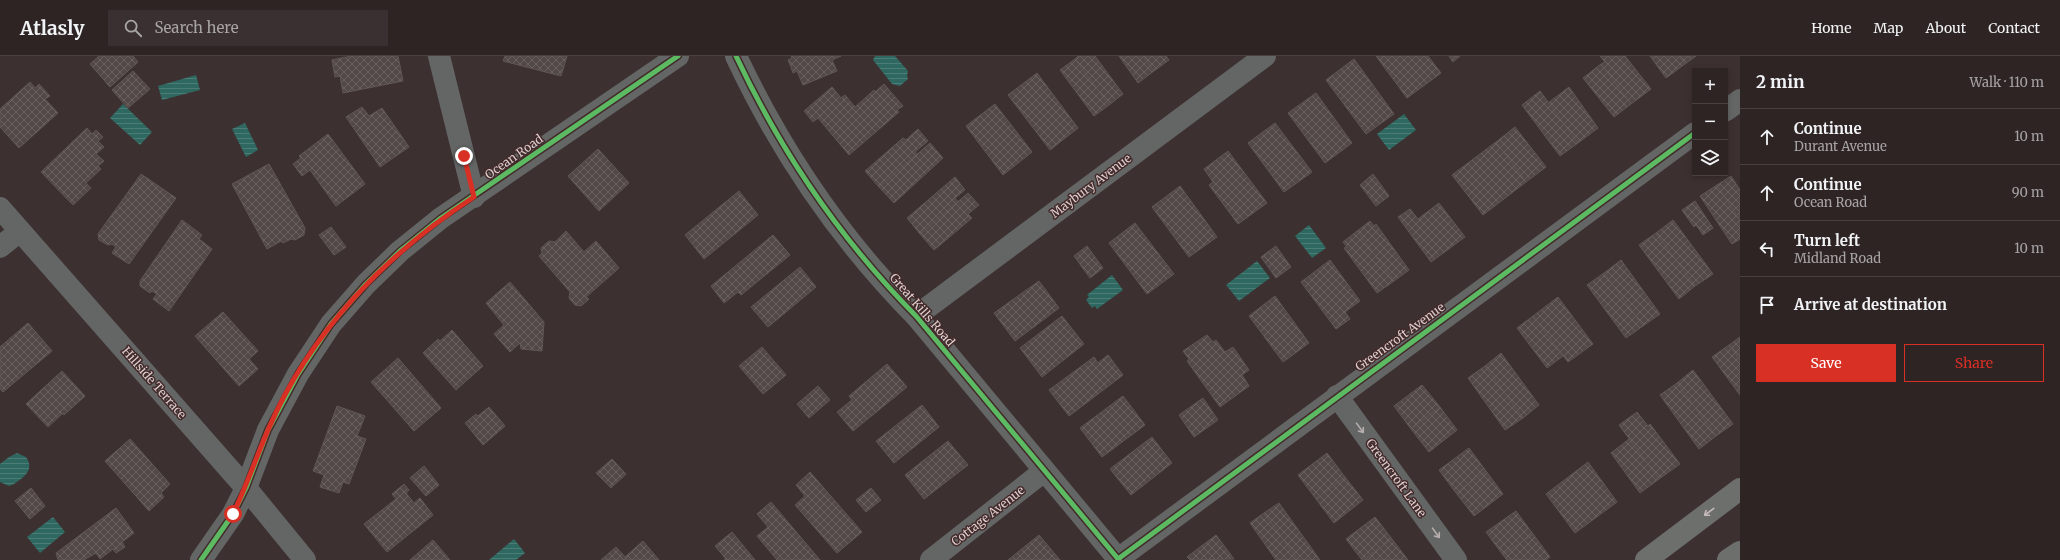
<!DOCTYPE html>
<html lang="en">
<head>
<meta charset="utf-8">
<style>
  :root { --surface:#2e2424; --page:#3a3031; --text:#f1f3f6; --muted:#a7a4a6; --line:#494141; --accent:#d93025 }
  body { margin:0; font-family:Merriweather,serif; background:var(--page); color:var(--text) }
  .controls { position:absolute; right:12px; top:12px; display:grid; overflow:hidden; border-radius:0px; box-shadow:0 2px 6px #0003 }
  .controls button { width:36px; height:36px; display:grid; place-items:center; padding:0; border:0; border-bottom:1px solid var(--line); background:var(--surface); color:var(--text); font:20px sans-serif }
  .stop { position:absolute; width:12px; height:12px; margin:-9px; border:3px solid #d93025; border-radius:50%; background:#fff }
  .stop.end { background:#d93025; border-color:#fff; box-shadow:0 1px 4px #0008 }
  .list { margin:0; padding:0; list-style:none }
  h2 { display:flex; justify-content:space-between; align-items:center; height:52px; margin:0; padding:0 16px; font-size:17px }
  h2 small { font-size:13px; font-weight:400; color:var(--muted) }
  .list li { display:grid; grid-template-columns:26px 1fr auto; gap:12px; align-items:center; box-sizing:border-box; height:56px; padding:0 16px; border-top:1px solid var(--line) }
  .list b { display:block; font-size:15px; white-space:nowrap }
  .list p { margin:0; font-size:13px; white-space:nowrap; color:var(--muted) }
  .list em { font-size:13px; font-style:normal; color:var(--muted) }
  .actions { display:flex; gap:8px; padding:12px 16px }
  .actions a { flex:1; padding:9px 0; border:1px solid var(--accent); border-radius:0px; text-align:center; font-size:14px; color:var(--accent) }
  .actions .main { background:var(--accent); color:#fff }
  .icon { flex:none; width:22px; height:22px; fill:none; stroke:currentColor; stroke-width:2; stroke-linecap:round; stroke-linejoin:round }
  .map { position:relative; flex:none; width:1740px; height:504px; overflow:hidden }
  header { display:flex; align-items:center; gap:24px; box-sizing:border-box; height:56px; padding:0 20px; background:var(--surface); border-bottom:1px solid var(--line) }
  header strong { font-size:19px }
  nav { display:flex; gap:22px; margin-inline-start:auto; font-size:14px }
  .search { width:280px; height:36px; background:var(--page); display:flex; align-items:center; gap:10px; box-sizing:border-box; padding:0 14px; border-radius:0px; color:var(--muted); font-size:15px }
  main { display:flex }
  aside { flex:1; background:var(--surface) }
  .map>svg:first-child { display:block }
  .water { fill:url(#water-rules) }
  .building { fill:url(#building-cross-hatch); stroke:#615656 }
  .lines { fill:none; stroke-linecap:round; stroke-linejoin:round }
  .minor { stroke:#636665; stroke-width:22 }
  .major { stroke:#6d6f6d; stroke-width:22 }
  .cycleway-casing { stroke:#432a2b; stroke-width:8 }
  .cycleway { stroke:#5cba63; stroke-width:5 }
  .oneway { stroke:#b8aeae }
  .oneway2 { stroke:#c7baba }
  .route { stroke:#d93025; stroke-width:5 }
  .labels { text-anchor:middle; stroke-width:3; stroke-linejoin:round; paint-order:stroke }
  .street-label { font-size:12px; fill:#ddcdcd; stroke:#432a2b }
</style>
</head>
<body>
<header>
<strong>Atlasly</strong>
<div class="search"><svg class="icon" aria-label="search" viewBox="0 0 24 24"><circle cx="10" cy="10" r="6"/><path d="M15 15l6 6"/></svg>Search here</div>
<nav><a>Home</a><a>Map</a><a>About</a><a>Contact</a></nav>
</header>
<main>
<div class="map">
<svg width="1740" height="504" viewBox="0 0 1740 504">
  <defs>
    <pattern id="water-rules" width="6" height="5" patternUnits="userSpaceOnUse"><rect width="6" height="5" fill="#2e6860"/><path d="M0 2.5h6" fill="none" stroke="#4c7c76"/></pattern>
    <pattern id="building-cross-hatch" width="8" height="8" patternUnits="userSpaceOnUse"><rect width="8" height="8" fill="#524848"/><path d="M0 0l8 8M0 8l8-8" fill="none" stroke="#6a6161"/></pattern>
  </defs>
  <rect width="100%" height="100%" fill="#3d3030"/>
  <g class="water">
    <polygon points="875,0 895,0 908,15 907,20 908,23 900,30 892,28 873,4"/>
    <polygon points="196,19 200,34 162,44 158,30"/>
    <polygon points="123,48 152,76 140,89 110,62"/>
    <polygon points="1404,58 1416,74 1389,94 1377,78"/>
    <polygon points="245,67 258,94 246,101 232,73"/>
    <polygon points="1309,169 1326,192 1312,202 1295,180"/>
    <polygon points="1257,205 1270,222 1239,245 1226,229"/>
    <polygon points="1112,219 1123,234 1097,253 1095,250 1092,252 1086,244 1089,241 1087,239"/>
    <path d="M 17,397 L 26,401 C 35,414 24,421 14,428 L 9,430 L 0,426 L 0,408 L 9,401 Z"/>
    <polygon points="53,461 65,476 40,497 27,481"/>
    <polygon points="514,483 525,497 516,504 489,504"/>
  </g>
  <g class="building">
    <polygon points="99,0 133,0 138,6 110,31 90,8"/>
    <polygon points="351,0 398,0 403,25 343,37 340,20 335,21 332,4"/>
    <polygon points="505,0 567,0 561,20 503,5"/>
    <polygon points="791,0 841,0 832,4 837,15 803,29 797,15 793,17 791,11 788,4 792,2"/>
    <polygon points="1078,0 1095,0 1123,38 1109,49 1075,3"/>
    <polygon points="1119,0 1143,0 1154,15 1138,27"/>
    <polygon points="1143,0 1166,0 1169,4 1154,15"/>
    <polygon points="1376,0 1428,0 1441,17 1407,42"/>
    <polygon points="1449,0 1460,0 1453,6"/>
    <polygon points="1600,0 1625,0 1651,33 1631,48 1601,8 1605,6"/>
    <polygon points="1650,0 1679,0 1685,8 1666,22"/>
    <polygon points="1679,0 1696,0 1685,8"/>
    <polygon points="1075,3 1109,49 1094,60 1060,14"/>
    <polygon points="1354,3 1394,58 1366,78 1326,24"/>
    <polygon points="1601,8 1631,48 1614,61 1583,22"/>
    <polygon points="133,15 150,33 128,52 112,34"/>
    <polygon points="1037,17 1078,72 1050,94 1008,39"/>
    <polygon points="30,26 35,32 39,28 50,40 45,43 58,57 19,92 0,71 0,53"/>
    <polygon points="884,28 903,50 897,54 899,56 849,99 818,62 813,66 804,55 832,31 841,42 845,39 855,51 874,34 875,36"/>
    <polygon points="1569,31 1598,72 1578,87 1548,47"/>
    <polygon points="1540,35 1578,87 1560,100 1522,49"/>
    <polygon points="1316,37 1352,87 1325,107 1288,57"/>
    <polygon points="995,48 1032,96 1003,119 966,70"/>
    <polygon points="362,51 369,60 382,52 409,91 380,111 346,61"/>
    <polygon points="1275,67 1312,116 1284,136 1248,87"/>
    <polygon points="1515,71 1546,111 1526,126 1496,86"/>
    <polygon points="87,72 92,78 96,74 103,81 98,85 104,91 96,98 104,105 98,110 101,113 86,127 91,132 73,149 41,116"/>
    <polygon points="918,73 928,85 915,96 917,98 879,131 865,115 903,82 906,84"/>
    <polygon points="328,78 365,128 336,150 310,114 302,120 293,108 301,102 299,100"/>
    <polygon points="1496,86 1526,126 1483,159 1452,119"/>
    <polygon points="930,87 943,102 894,147 879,131"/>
    <polygon points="598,93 629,127 599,155 568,120"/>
    <polygon points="1228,95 1267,147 1238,168 1209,129 1213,126 1204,113"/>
    <polygon points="269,108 305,172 304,179 295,184 291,183 283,187 281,185 267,193 232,128"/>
    <polygon points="141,118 176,142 129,208 112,197 116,191 112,188 108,189 99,184 98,178"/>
    <polygon points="1373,118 1389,140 1376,150 1360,129"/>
    <polygon points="1731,120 1740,134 1740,165 1717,129"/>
    <polygon points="955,121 965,134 955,142 958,146 920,178 907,162"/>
    <polygon points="1717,129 1740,165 1740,183 1732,188 1700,140"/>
    <polygon points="1180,130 1217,181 1189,201 1152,151"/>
    <polygon points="739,135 758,159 704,203 685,179"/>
    <polygon points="968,137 979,149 968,158 972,162 934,194 920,178"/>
    <polygon points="1695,145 1713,172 1703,179 1696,169 1694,171 1682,154"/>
    <polygon points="1439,147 1465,181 1431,206 1398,161 1410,153 1418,163"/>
    <polygon points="182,164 202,179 199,183 212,193 169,255 153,243 157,238 152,235 150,237 140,230 140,225"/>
    <polygon points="1673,164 1713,218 1695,230 1656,177"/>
    <polygon points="1370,165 1374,170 1376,168 1409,214 1394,225 1357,175"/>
    <polygon points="1135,167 1174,218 1147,238 1109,187"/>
    <polygon points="331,171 346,191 334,199 319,179"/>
    <polygon points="566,175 584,196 596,185 619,212 586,241 589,243 581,250 575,249 569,242 570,236 539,200 542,197 541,192 549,185 555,186"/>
    <polygon points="1357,175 1394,225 1377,237 1344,192 1347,191 1343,186"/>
    <polygon points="1656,177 1695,230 1679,243 1639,189"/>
    <polygon points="773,179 790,199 741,239 738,236 724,247 711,230"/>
    <polygon points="1087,190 1103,212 1090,222 1074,200"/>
    <polygon points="1276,190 1291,211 1276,222 1261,201"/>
    <polygon points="1330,204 1360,245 1345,256 1350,263 1336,273 1301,226"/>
    <polygon points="1621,204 1660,258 1643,270 1604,217"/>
    <polygon points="800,211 816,231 768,271 751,251"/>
    <polygon points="1604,217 1643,270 1626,282 1587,229"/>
    <polygon points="1039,225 1059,252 1015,285 994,257"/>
    <polygon points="510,226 544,266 542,295 521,293 520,287 510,296 494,278 504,269 486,247"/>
    <polygon points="1275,240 1309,287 1283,306 1249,260"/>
    <polygon points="1558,241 1593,288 1568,306 1533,260"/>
    <polygon points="223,256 258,295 249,303 258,313 239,330 195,280"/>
    <polygon points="1062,260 1084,288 1042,321 1020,292"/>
    <polygon points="1533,260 1563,300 1547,312 1517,272"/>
    <polygon points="28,267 52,295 3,336 0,333 0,291"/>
    <polygon points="452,274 483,310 456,334 423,297 438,283 440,285"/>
    <polygon points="1207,279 1213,286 1216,284 1225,296 1233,291 1249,314 1242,319 1249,330 1220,351 1187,305 1189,303 1183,295"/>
    <polygon points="1740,281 1740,304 1729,289"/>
    <polygon points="1729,289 1740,304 1740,339 1712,301"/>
    <polygon points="762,291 786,319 763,338 739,310"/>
    <polygon points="1501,297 1539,349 1523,362 1485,310"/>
    <polygon points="1108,299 1123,319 1069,360 1049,334 1094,301 1098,307"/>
    <polygon points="398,302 441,352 414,375 371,326"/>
    <polygon points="887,308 907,331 853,375 837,356 852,344 849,340"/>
    <polygon points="1485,310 1523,362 1505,374 1468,322"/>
    <polygon points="1693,314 1733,368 1716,380 1677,327"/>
    <polygon points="62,315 85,340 64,359 63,357 48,371 26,348"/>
    <polygon points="1677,327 1716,380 1699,393 1660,339"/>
    <polygon points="1422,329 1440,351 1411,373 1394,350"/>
    <polygon points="818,330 830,344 809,362 797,348"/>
    <polygon points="1123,340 1145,369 1102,401 1080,372"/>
    <polygon points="1203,342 1218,364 1194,381 1179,359"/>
    <polygon points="922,349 939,371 894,407 876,385"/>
    <polygon points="337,350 365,360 357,380 366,383 349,428 343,426 339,437 320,431 324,419 313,415"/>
    <polygon points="489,351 505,370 483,389 465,367 476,358 478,360"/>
    <polygon points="1440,351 1457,374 1429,396 1411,373"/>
    <polygon points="1637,356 1648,370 1650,368 1680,408 1659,423 1619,369"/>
    <polygon points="1152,381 1172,407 1131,439 1110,413"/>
    <polygon points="130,383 170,428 161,437 164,441 149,455 105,405"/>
    <polygon points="1629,383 1659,423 1640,437 1611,397"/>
    <polygon points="948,385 968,409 924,443 905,419"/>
    <polygon points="1469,392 1486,415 1456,437 1439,414"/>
    <polygon points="1327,397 1345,421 1316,443 1298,419"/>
    <polygon points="612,403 626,418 611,432 596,417"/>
    <polygon points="1588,406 1617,446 1575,477 1546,438"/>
    <polygon points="424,410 439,429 426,440 410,422"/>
    <polygon points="1486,415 1503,438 1474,460 1456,437"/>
    <polygon points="810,416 862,476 837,497 795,449 805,440 796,429"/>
    <polygon points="1345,421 1363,444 1334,467 1316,443"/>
    <polygon points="404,428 409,434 406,437 414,447 420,442 433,459 387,496 364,468 396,443 392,438"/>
    <polygon points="31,432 45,450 30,463 15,445"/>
    <polygon points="871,432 881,444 866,456 856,444"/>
    <polygon points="771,446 820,504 777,504 757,480 768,471 757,458"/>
    <polygon points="1279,447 1320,504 1298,504 1264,457"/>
    <polygon points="116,452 134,477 122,486 125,491 116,497 113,493 100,503 96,497 84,504 58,504 56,497"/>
    <polygon points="1516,455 1533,478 1503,499 1486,476"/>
    <polygon points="1264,457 1298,504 1276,504 1250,467"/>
    <polygon points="1375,461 1392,483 1362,504 1346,483"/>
    <polygon points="732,476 755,504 724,504 726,503 715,490"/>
    <polygon points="1533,478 1550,501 1546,504 1507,504 1503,499"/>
    <polygon points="1039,479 1060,504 1008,504"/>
    <polygon points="1216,479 1234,503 1190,504 1187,501"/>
    <polygon points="1392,483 1408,504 1364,504"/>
    <polygon points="433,484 450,504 410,504"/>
    <polygon points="643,485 659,504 628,504 625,501"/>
    <polygon points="616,491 628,504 601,504"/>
  </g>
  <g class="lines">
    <g class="minor">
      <polyline points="439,0 474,141"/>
      <path d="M 736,0 C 782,98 840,183 916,260 L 1119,504"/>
      <polyline points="1725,55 1740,44"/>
      <polyline points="0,152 246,432 305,504"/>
      <polyline points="0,191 20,175"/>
      <polyline points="916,260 1265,0"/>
      <polyline points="1337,340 1456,504"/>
      <polyline points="1118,503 1695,77"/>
      <polyline points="201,504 233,458 246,432 268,374 298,318 331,268 366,228 400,195 441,162 678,0"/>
      <polyline points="931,504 1044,415"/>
    </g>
    <g class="major">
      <polyline points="1646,504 1740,433"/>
      <polyline points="1728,504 1740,496"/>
    </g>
    <defs>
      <g id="cycleway">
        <path d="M 736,0 C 782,98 840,183 916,260 L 1119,504"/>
        <polyline points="1118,503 1695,77"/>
        <polyline points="201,504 233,458 246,432 268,374 298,318 331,268 366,228 400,195 441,162 678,0"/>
      </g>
    </defs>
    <use href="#cycleway" class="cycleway-casing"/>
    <use href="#cycleway" class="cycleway"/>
  </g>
  <defs><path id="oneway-shaft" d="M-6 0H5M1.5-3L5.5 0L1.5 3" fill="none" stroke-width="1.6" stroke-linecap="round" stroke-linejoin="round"/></defs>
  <g class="oneway">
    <use href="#oneway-shaft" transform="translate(1360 372) rotate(54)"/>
    <use href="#oneway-shaft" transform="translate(1436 477) rotate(54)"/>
  </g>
  <use class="oneway2" href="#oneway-shaft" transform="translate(1709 456) rotate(143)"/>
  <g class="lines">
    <path class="route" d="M 233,458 C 246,431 256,402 268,374 C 310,276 386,198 474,141 L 464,100"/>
  </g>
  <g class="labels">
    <g class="street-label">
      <text transform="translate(514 101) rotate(-35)" y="4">Ocean Road</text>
      <text transform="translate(1091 130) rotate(-37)" y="4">Maybury Avenue</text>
      <text transform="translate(922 254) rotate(49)" y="4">Great Kills Road</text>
      <text transform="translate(1400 281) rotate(-36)" y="4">Greencroft Avenue</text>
      <text transform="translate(154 327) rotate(49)" y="4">Hillside Terrace</text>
      <text transform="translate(1396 422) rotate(54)" y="4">Greencroft Lane</text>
      <text transform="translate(988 460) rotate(-38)" y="4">Cottage Avenue</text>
    </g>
  </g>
</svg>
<div class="controls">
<button>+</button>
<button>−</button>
<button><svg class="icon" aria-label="layers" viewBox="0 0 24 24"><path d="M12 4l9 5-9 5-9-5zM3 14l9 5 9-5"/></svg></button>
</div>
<div class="stop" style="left:233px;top:458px"></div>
<div class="stop end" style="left:464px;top:100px"></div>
</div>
<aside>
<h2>2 min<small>Walk · 110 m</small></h2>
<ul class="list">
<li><svg class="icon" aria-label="ahead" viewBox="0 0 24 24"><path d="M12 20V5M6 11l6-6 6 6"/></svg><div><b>Continue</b><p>Durant Avenue</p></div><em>10 m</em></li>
<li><svg class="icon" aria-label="ahead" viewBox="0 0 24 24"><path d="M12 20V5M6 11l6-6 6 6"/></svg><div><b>Continue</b><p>Ocean Road</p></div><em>90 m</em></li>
<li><svg class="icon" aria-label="left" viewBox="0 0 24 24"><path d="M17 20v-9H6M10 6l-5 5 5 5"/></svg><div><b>Turn left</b><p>Midland Road</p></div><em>10 m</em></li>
<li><svg class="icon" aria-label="arrive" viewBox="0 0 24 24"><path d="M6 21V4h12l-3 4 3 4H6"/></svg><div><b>Arrive at destination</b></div></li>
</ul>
<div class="actions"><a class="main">Save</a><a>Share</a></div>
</aside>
</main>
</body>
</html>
